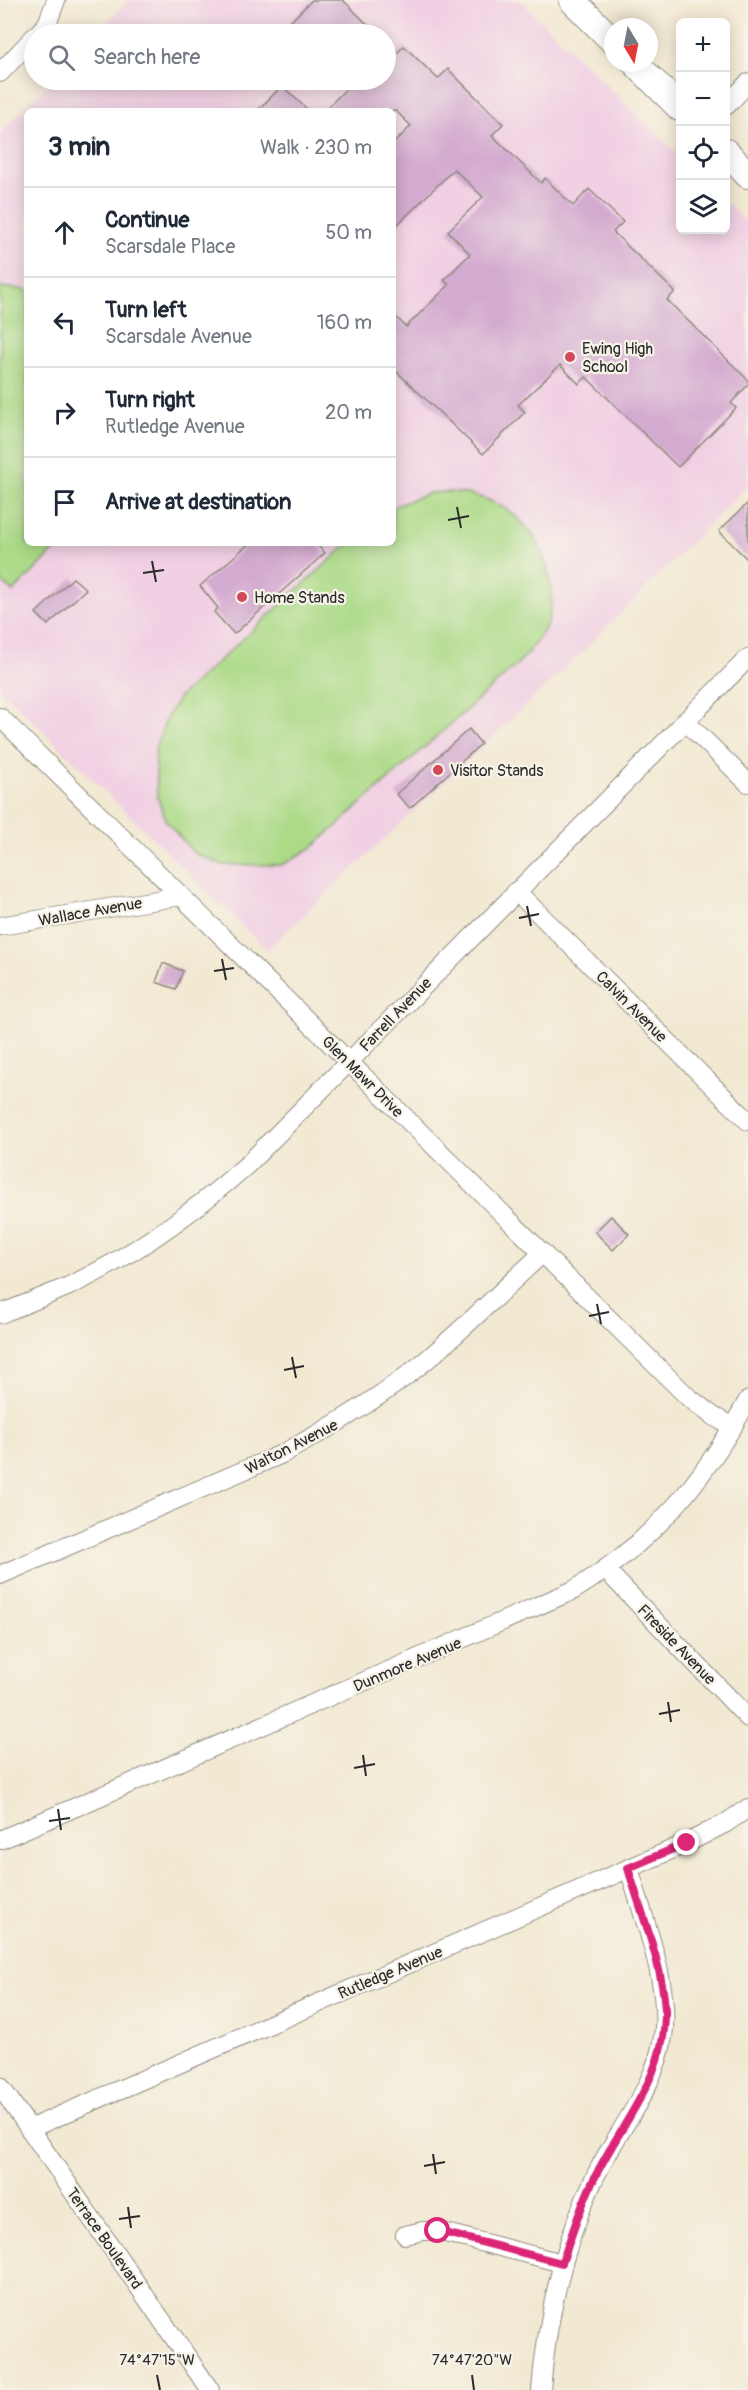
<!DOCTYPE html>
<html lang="en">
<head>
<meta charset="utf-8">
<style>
  :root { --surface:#fff; --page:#f2f2f3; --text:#1f2937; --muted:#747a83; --line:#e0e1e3 }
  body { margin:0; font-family:Pangolin,sans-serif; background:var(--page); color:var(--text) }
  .controls { position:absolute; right:18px; top:18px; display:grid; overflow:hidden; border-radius:9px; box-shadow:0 3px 15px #0003 }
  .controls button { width:54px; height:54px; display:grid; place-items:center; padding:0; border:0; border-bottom:2px solid var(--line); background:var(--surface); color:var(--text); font:30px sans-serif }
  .compass { position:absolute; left:604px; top:18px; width:54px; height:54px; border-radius:50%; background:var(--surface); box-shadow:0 3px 15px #0003; rotate:170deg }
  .stop { position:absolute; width:18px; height:18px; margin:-14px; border:4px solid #db2777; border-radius:50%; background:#fff }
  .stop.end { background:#db2777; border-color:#fff; box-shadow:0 2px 6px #0008 }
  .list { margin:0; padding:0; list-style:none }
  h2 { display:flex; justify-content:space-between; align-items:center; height:78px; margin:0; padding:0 24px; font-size:26px }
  h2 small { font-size:20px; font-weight:400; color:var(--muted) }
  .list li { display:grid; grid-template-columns:39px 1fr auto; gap:18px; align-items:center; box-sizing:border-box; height:90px; padding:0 24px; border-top:2px solid var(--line) }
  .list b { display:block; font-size:22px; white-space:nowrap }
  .list p { margin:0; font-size:20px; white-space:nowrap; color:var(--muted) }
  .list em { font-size:20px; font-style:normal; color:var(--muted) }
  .icon { flex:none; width:33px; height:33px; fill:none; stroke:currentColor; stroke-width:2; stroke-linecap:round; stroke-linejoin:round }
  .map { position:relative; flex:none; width:748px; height:2390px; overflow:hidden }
  .search { position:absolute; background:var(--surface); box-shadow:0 3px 15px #0003; left:24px; top:24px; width:372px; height:66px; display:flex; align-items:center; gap:15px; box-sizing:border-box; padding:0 21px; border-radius:33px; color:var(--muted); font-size:22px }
  .panel { position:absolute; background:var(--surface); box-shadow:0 3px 15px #0003; left:24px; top:108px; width:372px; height:438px; border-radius:9px }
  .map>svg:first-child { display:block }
  .built { fill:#f1d0e3; fill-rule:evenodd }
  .green { fill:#acda87; stroke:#6c8259; stroke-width:1.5 }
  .building { fill:#d4abd0 }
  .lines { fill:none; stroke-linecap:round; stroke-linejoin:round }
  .minor-casing { stroke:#8e8a7f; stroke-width:20 }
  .secondary-casing { stroke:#8e8a7f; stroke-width:28 }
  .minor { stroke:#fff; stroke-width:18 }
  .secondary { stroke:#fff; stroke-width:26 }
  .route { stroke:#db2777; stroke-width:8 }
  .ticks { fill:none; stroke:#2b2b2b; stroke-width:2 }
  .poi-dot { fill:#d1495b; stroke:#f7f3e8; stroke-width:2 }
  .labels { text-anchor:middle; stroke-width:4.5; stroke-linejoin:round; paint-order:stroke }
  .poi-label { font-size:16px; fill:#2b2b2b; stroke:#f7f3e8; text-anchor:start }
  .street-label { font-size:16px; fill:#2b2b2b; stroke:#f7f3e8 }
  .ticks-label { font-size:15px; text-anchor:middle; fill:#2b2b2b; stroke:#f7f3e8; stroke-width:4.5; stroke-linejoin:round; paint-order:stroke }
</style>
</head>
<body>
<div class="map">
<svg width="748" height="2390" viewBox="0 0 748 2390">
  <rect width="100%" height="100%" fill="#f7f3e8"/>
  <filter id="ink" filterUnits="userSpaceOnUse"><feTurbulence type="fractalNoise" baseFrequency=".0167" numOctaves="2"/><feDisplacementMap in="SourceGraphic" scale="12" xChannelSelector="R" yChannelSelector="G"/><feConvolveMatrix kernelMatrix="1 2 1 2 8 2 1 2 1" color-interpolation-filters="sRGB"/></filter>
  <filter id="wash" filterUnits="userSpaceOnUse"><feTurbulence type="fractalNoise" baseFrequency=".008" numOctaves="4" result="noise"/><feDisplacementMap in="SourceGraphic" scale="24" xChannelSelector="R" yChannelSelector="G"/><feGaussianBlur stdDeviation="1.35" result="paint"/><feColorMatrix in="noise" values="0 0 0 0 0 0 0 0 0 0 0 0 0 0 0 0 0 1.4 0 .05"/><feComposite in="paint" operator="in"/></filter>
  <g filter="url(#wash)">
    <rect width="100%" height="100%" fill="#f2e9d3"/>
    <path class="built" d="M 129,0 L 520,0 L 680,157 L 680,230 L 726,230 L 726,202 L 748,224 L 748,485 L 578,656 L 267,950 L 0,689 L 0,133 L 52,80 L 386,80 L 386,34 L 95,34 ZM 27,111 L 393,111 L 393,543 L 27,543 Z"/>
    <g class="green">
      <polygon points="0,287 27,290 27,543 62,543 13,592 0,580"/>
      <path d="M 449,492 C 498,494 538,523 548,572 C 551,585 553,600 550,614 C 547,631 532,647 521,661 L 313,847 L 282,865 L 223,865 L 194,853 L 166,821 L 157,796 L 155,749 L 167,717 L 179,697 L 349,543 L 393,543 L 393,507 L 429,493 Z"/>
    </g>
    <g id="blocks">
      <g class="building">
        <polygon points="312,0 343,0 369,26 361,34 298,34 288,24"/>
        <polygon points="386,45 395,55 404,46 438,79 448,69 503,124 492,135 541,183 545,178 573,206 589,189 623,222 613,232 675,292 667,300 748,380 748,385 731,403 736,408 678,467 586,377 579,384 560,365 518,405 525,412 483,454 393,368 393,314 406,327 449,285 444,280 470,254 448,231 483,197 454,169 393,229 393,144 411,126 396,111 324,111 355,80 386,80"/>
        <polygon points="282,86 309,111 257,111"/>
        <polygon points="748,503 748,560 719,531"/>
        <polygon points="250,543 315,543 325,553 234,634 214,612 218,608 200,586"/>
        <polygon points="73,578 86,589 48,625 36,613"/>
        <polygon points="469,729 481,744 410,808 396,794"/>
        <polygon points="163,963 183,971 176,989 156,982"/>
        <polygon points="611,1216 629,1234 613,1250 595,1232"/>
      </g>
    </g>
  </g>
  <g filter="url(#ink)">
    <use href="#blocks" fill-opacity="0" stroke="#8e8a7f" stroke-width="1.5"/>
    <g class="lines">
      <defs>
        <g id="minor">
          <polyline points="37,34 47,24 56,0"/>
          <polyline points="0,73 34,37"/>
          <polyline points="726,106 748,83"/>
          <polyline points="0,717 688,1397 713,1416 733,1427"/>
          <polyline points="685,721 748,783"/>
          <polyline points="516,891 748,1121"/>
          <polyline points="0,926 181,896"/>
          <path d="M 0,1314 C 23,1305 46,1296 69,1286 C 135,1255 194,1212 248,1164 L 748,658"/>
          <polyline points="606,1570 748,1718"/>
          <path d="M 0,1575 L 282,1454 C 332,1427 380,1398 424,1362 C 465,1328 503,1289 543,1253"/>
          <path d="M 0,1840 L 574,1590 C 655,1540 702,1483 748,1400"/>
          <polyline points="0,2086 210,2390"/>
          <polyline points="29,2129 687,1843 726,1823 748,1808"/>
          <polyline points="405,2235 423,2231 438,2231 562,2263"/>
          <path d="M 541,2390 C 547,2317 563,2245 594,2179 C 616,2131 655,2090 663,2037 C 671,1985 643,1918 629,1868"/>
        </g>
        <g id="secondary">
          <polyline points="572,0 613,41"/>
          <polyline points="635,63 680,108"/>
          <polyline points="726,152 748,175"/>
        </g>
      </defs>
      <use href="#minor" class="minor-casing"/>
      <use href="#secondary" class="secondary-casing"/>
      <use href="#minor" class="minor"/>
      <use href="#secondary" class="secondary"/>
    </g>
  </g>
  <g class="lines" filter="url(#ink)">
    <path class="route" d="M 438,2231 L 562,2263 C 572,2234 581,2204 595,2177 C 621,2123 667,2075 665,2010 C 663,1966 641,1912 628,1868 L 687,1843"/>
  </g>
  <path class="ticks" d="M 457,507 L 461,528M 448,520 L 469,516M 152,561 L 156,582M 143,573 L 164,570M 527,906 L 531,926M 519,918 L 539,914M 222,959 L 226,980M 214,971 L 234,968M 597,1304 L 601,1324M 589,1316 L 609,1312M 292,1357 L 296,1378M 284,1370 L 304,1366M 668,1702 L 671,1722M 659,1714 L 680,1710M 363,1755 L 366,1776M 354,1768 L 375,1764M 58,1809 L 61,1830M 49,1821 L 70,1818M 433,2154 L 436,2174M 424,2166 L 445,2162M 128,2207 L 131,2228M 119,2219 L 140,2216M 157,2375 L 160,2390M 472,2375 L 474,2390"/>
  <g class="poi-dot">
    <circle cx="570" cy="357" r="6"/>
    <circle cx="242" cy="597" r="6"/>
    <circle cx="438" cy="770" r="6"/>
  </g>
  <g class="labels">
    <g class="poi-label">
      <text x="582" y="354">Ewing High<tspan x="582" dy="18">School</tspan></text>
      <text x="254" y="603">Home Stands</text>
      <text x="450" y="776">Visitor Stands</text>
    </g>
    <g class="street-label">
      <text transform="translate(90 911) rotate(-10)" y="6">Wallace Avenue</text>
      <text transform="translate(632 1006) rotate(45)" y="6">Calvin Avenue</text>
      <text transform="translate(395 1014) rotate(-46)" y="6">Farrell Avenue</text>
      <text transform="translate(363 1076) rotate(45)" y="6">Glen Mawr Drive</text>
      <text transform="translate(291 1446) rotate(-27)" y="6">Walton Avenue</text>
      <text transform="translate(677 1644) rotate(46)" y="6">Fireside Avenue</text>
      <text transform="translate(407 1664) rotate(-23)" y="6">Dunmore Avenue</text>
      <text transform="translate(390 1972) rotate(-23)" y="6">Rutledge Avenue</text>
      <text transform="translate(105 2238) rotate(55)" y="6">Terrace Boulevard</text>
    </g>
  </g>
  <g class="ticks-label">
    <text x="157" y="2365">74°47'15"W</text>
    <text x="472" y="2365">74°47'20"W</text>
  </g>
</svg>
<div class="controls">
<button>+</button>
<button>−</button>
<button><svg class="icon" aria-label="locate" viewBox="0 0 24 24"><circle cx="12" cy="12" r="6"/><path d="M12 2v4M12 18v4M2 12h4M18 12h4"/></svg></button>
<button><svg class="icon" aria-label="layers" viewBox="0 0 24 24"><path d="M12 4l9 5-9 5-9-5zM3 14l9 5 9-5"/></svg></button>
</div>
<svg class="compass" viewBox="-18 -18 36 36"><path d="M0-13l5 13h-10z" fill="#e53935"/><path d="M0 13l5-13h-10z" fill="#747a83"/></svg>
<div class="stop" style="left:438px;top:2231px"></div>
<div class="stop end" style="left:687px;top:1843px"></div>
<div class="search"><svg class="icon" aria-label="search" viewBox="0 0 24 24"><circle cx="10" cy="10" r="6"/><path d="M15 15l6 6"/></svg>Search here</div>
<section class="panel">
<h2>3 min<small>Walk · 230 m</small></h2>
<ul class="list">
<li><svg class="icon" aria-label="ahead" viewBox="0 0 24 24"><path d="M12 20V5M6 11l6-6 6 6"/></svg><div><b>Continue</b><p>Scarsdale Place</p></div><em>50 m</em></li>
<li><svg class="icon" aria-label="left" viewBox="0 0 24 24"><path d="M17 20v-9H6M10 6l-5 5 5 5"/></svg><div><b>Turn left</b><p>Scarsdale Avenue</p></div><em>160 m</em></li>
<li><svg class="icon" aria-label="right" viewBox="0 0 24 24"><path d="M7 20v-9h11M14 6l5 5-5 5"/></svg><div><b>Turn right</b><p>Rutledge Avenue</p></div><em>20 m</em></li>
<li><svg class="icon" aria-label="arrive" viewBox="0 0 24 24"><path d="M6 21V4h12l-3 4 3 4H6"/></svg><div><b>Arrive at destination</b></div></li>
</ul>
</section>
</div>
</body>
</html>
